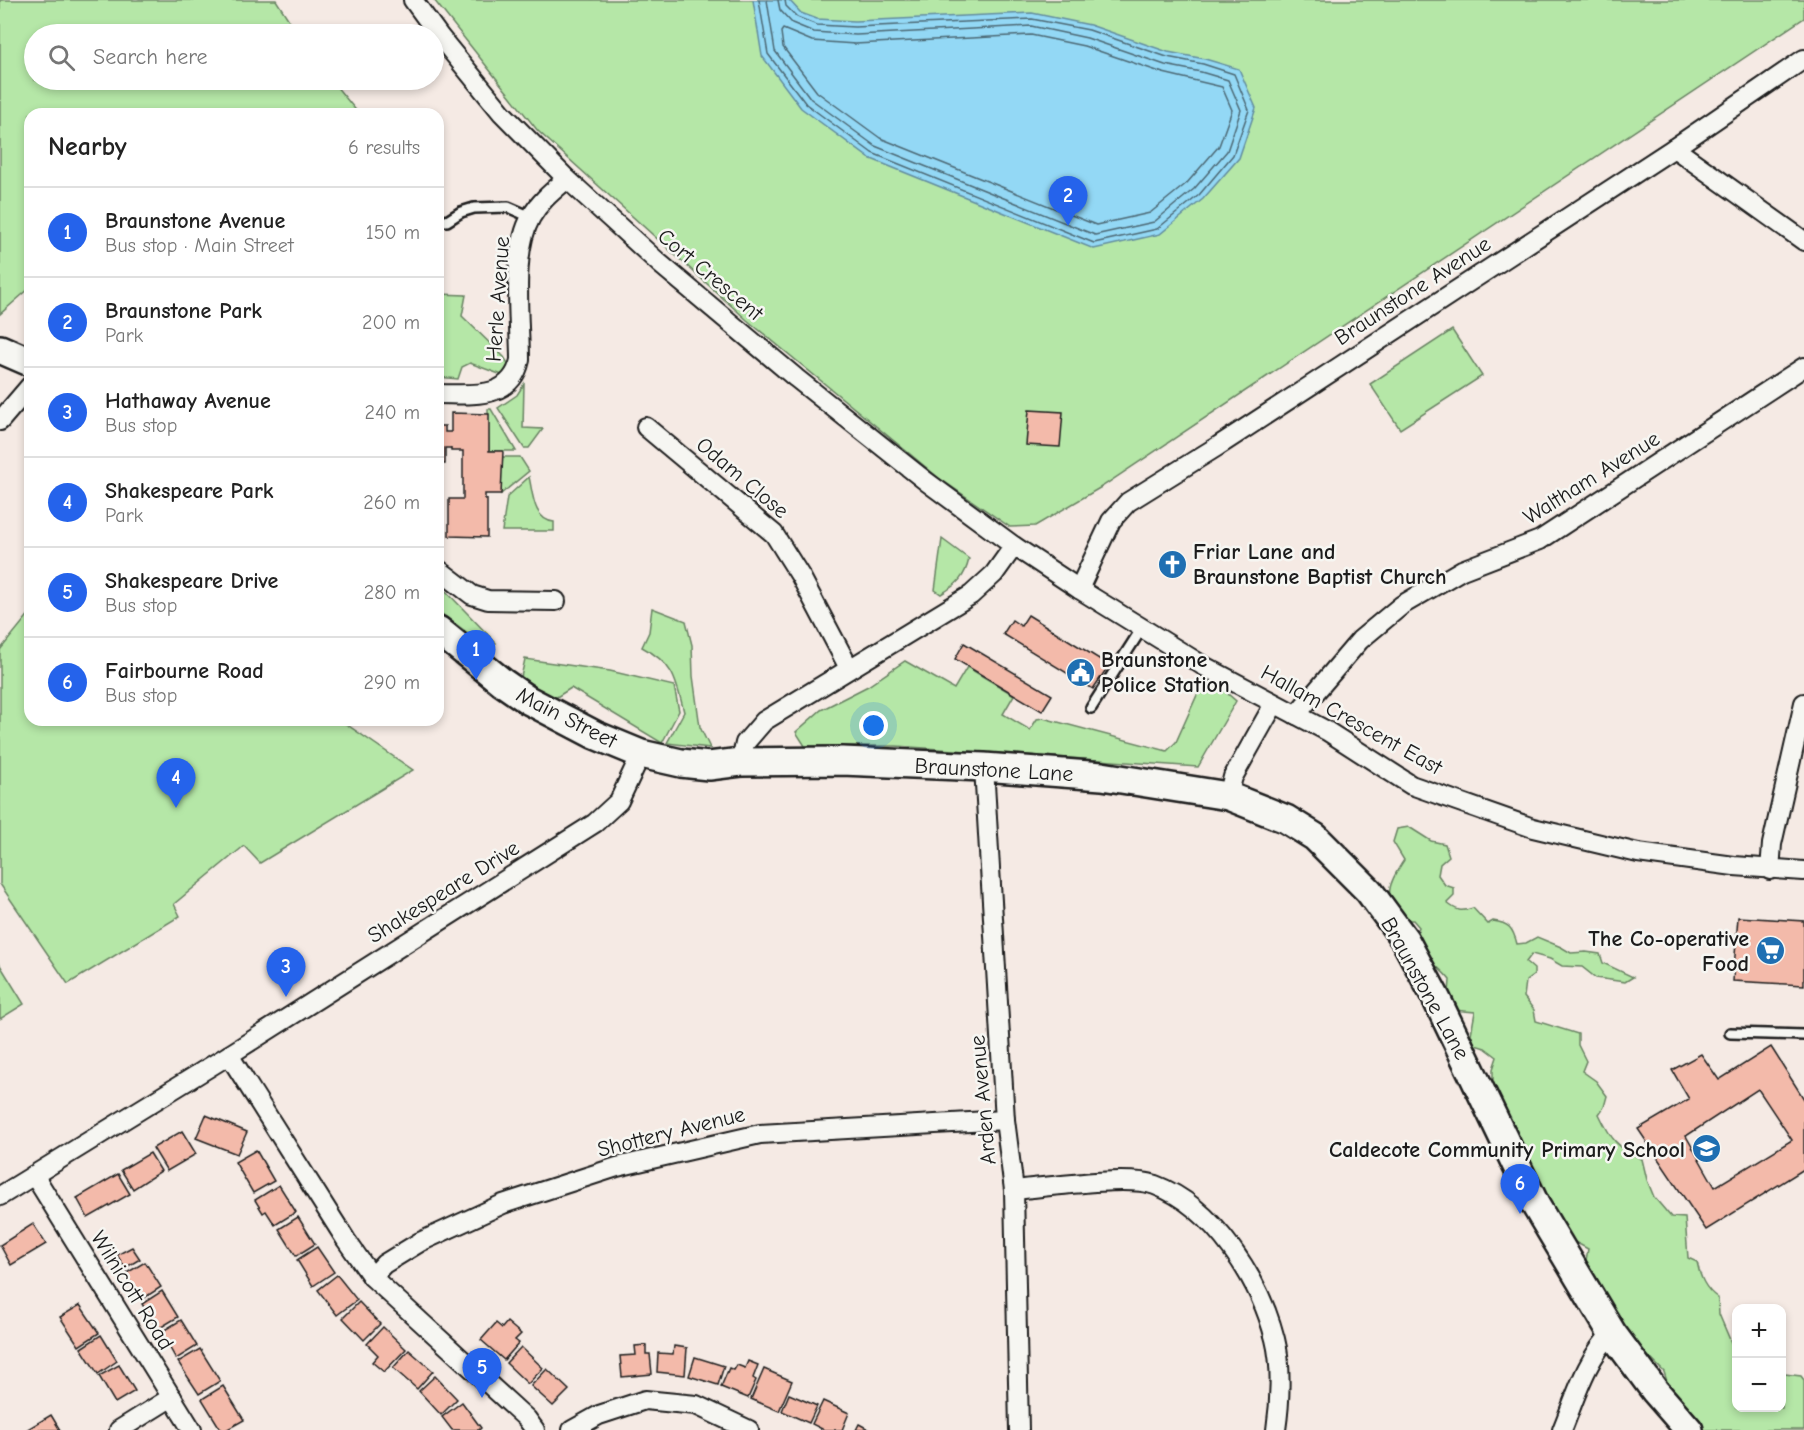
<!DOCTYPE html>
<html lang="en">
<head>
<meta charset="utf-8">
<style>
  :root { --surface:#fff; --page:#f2f2f2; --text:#222; --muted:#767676; --line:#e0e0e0; --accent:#2563eb }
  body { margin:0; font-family:"Comic Neue",sans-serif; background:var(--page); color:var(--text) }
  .controls { position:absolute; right:18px; bottom:18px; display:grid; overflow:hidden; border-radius:12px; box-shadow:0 3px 9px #0003 }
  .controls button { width:54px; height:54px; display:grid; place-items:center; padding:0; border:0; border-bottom:2px solid var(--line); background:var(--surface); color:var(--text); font:30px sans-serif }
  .you { position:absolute; left:874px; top:726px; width:21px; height:21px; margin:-15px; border:4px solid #fff; border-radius:50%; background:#1a73e8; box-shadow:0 0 0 9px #1a73e833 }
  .badge { display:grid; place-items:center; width:39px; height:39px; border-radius:50%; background:var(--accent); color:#fff; font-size:20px; font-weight:700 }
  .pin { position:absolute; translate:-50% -50px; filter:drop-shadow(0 2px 3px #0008) }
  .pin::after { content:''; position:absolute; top:32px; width:21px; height:18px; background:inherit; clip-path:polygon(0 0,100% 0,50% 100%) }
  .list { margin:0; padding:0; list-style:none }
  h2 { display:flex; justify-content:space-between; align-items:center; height:78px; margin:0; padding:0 24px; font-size:26px }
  h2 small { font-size:20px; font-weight:400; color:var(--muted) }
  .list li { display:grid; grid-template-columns:39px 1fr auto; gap:18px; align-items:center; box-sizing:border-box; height:90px; padding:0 24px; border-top:2px solid var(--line) }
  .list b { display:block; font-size:22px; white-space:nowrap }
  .list p { margin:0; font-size:20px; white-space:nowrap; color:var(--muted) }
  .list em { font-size:20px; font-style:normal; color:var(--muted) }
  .icon { flex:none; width:33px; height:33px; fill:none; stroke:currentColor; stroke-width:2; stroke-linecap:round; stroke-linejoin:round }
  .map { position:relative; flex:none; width:1804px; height:1430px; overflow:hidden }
  .search { position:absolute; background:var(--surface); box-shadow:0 3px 9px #0003; left:24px; top:24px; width:420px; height:66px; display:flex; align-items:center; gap:15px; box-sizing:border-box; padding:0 21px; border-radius:33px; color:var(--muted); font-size:22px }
  .panel { position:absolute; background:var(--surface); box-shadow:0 3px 9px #0003; left:24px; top:108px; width:420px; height:618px; border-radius:18px }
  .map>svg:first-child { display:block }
  .green { fill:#b5e7a7; stroke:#688262; stroke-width:1.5 }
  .water { fill:#93d8f5; stroke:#638d9e; stroke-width:1.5 }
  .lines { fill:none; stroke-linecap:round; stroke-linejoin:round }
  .shore { stroke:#4c6773; stroke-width:1.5 }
  .building { fill:#f3baaa; stroke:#1c1c1c; stroke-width:1.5; fill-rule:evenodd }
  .lane-casing { stroke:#1c1c1c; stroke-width:14 }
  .street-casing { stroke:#1c1c1c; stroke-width:22 }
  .secondary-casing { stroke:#1c1c1c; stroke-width:32 }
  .lane { stroke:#f6f6f2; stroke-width:9 }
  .street { stroke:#f6f6f2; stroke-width:18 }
  .secondary { stroke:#f6f6f2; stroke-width:27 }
  .labels { text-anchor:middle; stroke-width:5; stroke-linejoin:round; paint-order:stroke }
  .street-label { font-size:22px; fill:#1c1c1c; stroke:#f6f6f2 }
  .poi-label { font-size:22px; font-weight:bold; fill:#1c1c1c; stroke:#f6f6f2; text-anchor:start }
</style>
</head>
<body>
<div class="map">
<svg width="1804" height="1430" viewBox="0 0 1804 1430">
  <rect width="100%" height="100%" fill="#f5eae4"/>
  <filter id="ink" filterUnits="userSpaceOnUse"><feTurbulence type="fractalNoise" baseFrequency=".0167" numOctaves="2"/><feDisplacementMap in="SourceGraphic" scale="12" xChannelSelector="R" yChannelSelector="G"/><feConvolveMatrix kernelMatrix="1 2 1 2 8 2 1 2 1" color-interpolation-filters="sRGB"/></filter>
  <g filter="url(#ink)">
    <g class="green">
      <polygon points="0,0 276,0 298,34 34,34 34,80 331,80 359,114 30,114 30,288 0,314"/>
      <polygon points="434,0 1804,0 1804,18 1103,486 1035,526 1010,527 939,478 747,320 538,131"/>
      <polygon points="438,294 466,295 462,316 504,357 509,365 502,375 470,363 462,367 458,379 438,377"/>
      <polygon points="1452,330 1482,376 1400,429 1370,384"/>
      <polygon points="524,384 523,428 543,429 529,448 524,448 498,408 517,395"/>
      <polygon points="488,409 491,409 516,451 489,451"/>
      <polygon points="501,457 520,457 529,471 501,494"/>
      <path d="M 529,477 C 533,493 533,520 554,522 L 554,531 L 502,531 L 507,497 Z"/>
      <path d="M 942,539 L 969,559 C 965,577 957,585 941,594 L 935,590 Z"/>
      <polygon points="438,583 496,643 487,647 438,611"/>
      <path d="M 652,608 L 686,621 L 692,645 L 693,676 L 700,727 L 710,748 L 667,743 L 684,712 C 676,680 674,664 642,647 L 649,632 Z"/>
      <polygon points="30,613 30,720 340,720 413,770 260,863 244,846 174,904 180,916 68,984 0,884 0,650"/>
      <polygon points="525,659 610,671 674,686 679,711 662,743 571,688 552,700 521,677"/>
      <polygon points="905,661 954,689 967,667 1014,695 1003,714 1030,730 1037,719 1043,718 1167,751 1176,742 1206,675 1236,701 1198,767 896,746 805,746 796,732 821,710 868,686"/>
      <path d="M 1409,827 L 1431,841 L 1445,844 L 1449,856 L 1440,864 L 1438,875 L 1445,885 L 1454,888 L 1454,896 L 1447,903 C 1457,911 1461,912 1473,908 L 1488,924 L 1493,921 C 1509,923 1513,928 1517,944 L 1526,943 L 1537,937 L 1561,947 L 1571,953 L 1586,952 L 1600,954 L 1603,963 L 1633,977 L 1625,982 L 1596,978 L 1582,967 L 1562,966 L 1550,959 L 1532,954 L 1526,962 L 1534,969 L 1534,975 L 1526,981 L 1524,997 L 1534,1010 L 1536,1021 L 1578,1034 L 1578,1045 L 1586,1061 L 1582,1071 L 1596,1081 L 1607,1096 L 1604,1107 L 1599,1114 C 1611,1139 1616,1147 1642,1159 L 1647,1180 L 1654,1197 L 1671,1217 L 1685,1218 L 1688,1258 L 1697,1262 C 1700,1277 1705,1289 1718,1298 L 1719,1314 L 1736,1354 L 1736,1408 L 1782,1408 L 1782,1377 L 1785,1374 L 1801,1376 L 1804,1380 L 1804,1430 L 1692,1430 L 1670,1391 L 1664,1372 L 1633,1341 L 1585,1266 L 1588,1249 L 1569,1239 L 1561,1228 L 1523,1150 L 1521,1141 L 1511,1129 L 1493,1087 L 1493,1069 L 1497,1057 L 1485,1048 L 1475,1045 L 1471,1034 L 1475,1012 L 1453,1010 L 1449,994 L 1450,980 C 1439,966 1423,958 1415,943 L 1419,927 L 1413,920 L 1401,920 C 1383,896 1388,884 1404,860 L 1393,842 L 1397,829 Z"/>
      <polygon points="0,965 24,1004 0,1019"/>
    </g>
    <polygon class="water" points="753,0 789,0 801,13 817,19 855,21 1032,13 1090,25 1168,52 1205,59 1239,69 1256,108 1239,158 1203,199 1160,234 1094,249 869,158 801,108 762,56"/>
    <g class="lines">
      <g class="shore">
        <polyline points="759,0 768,54 806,104 872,153 1094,243 1157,229 1199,195 1233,155 1249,110 1234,74 1203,64 1167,57 1089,30 1032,19 855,27 817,25 797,17 786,6 785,0"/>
        <polyline points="767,0 775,51 811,99 875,146 1095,235 1154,222 1194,189 1227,151 1241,110 1228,80 1201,72 1165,65 1087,38 1031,26 856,35 814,32 792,23 780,10 778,0"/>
        <polygon points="783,29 812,41 855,44 1031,35 1084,46 1163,73 1222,87 1232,110 1219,146 1187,183 1150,213 1096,225 880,138 817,92 783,47 781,32"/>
      </g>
    </g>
    <g class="building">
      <polygon points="1029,410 1063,412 1060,447 1026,445"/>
      <polygon points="451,413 489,414 489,451 503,451 501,494 485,494 485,499 487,499 487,537 449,536 449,499 463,499 463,451 451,451 451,448 445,448 445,464 438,464 438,426 445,426 445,432 451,432"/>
      <polygon points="1028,615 1109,665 1093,689 1003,634 1012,620 1021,626"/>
      <polygon points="964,643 1052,695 1042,711 955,659"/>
      <polygon points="1738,917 1804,921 1804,985 1733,981"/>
      <path d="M 1771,1047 L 1804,1099 L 1804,1169 L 1706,1230 L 1638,1129 L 1689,1099 L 1672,1070 L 1701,1054 L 1719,1080 ZM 1758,1089 L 1792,1140 L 1715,1187 L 1686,1136 Z"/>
      <polygon points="206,1115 247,1132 237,1154 196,1138"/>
      <polygon points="182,1131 196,1154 167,1171 153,1148"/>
      <polygon points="256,1150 274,1181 253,1193 235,1162"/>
      <polygon points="150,1153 161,1171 133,1189 121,1170"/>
      <polygon points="118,1174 130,1194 88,1218 77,1198"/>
      <polygon points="279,1185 296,1212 275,1225 266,1211 263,1213 255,1200"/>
      <polygon points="298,1217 315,1244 296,1256 279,1229"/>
      <polygon points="33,1224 46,1244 11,1265 0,1245"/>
      <polygon points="132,1247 140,1259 125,1268 117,1255"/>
      <polygon points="317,1247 334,1272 313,1286 297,1260"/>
      <polygon points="145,1262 161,1287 141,1300 125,1274"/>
      <polygon points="337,1275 357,1300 337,1315 318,1290"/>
      <polygon points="162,1291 178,1317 158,1329 142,1304"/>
      <polygon points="359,1302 380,1324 364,1340 343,1318"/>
      <polygon points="80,1305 99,1333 79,1346 60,1317"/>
      <polygon points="181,1320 197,1346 176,1359 161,1332"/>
      <polygon points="507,1322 521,1334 515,1340 519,1343 504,1360 481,1340 496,1323 502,1328"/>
      <polygon points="383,1327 406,1349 384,1372 372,1362 378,1355 367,1344"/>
      <polygon points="101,1335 117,1361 98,1374 81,1348"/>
      <polygon points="646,1345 646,1354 650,1354 652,1374 622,1377 620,1356 636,1355 635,1346"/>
      <polygon points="674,1346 687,1348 685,1375 657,1372 658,1353 673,1354"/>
      <polygon points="521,1347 543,1368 528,1384 506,1363"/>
      <polygon points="200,1349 220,1381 199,1394 178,1362"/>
      <polygon points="409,1350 433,1371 417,1389 393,1368"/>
      <polygon points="695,1357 724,1366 718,1385 689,1376"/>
      <polygon points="748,1361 758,1365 753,1378 756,1380 748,1398 721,1387 729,1368 734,1370 737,1365 745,1368"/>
      <polygon points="119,1365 135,1391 115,1403 99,1376"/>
      <polygon points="547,1369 569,1390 553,1406 531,1386"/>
      <polygon points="764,1369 792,1381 779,1411 751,1399"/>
      <polygon points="435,1376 457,1399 441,1415 419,1391"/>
      <polygon points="223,1386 244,1420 226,1430 221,1430 202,1399"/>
      <polygon points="789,1394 817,1406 809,1423 782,1411"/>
      <polygon points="823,1401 849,1413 842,1430 824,1430 812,1424"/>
      <polygon points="462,1402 481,1428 479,1430 452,1430 442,1417"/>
      <polygon points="51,1415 60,1430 26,1430"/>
      <polygon points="859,1424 870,1430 856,1430"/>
    </g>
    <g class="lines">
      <defs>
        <g id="lane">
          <polyline points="438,221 447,221 461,212 474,208 508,207 531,217"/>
          <polyline points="1091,708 1142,628"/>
          <polyline points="1730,1033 1804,1035"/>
        </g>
        <g id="street">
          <polyline points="413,0 440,37 502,113 567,179 659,263 796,378 927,482 1014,546 1079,589 1202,665 1327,731 1411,785 1533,828 1638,853 1734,866 1804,871"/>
          <polyline points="1674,148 1804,241"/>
          <path d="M 438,394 C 470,394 511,401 520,360 C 520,319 511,252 531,217 C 540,201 553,191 567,179"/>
          <polyline points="0,421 30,386"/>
          <polyline points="646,427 774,534 801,577 849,668"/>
          <polyline points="438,569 472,595 488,600 556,601"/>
          <polyline points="1079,589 1111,521 1128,502 1218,446 1674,148 1804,59"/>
          <polyline points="1296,715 1360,640 1402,605 1462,570 1540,540 1804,367"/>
          <polyline points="741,762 745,743 764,721 971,595 994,574 1014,546"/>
          <polyline points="984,767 1005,1120 1014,1190 1019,1430"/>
          <polyline points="1228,796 1233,777 1274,704"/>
          <polyline points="1770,870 1772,844 1804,703"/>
          <polyline points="229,1055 346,1240 372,1277 527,1419 535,1430"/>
          <polyline points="34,1175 192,1430"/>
          <path d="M 1014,1190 C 1046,1187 1128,1175 1155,1185 C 1214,1207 1260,1280 1275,1339 C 1282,1366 1280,1403 1276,1430"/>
          <polyline points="0,1196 229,1055 595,823 619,801 641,754"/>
          <polyline points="372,1277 384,1264 420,1242 503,1204 617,1167 760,1134 1005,1120"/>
          <polyline points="119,1430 172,1397"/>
          <polyline points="572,1430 599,1415 645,1400 696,1405 749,1430"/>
          <path d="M 1562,1430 C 1576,1396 1586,1359 1612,1333"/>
        </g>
        <g id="secondary">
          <polyline points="0,349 30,362"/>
          <polyline points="438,630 502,682 528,700 595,735 641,754 681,763 709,766 741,762 842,761 984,767 1102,776 1228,796 1286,819 1315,837 1369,891 1405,940 1436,998 1536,1206 1612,1333 1655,1391 1689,1430"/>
        </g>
      </defs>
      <use href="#lane" class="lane-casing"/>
      <use href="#street" class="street-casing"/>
      <use href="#secondary" class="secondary-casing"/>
      <use href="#lane" class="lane"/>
      <use href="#street" class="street"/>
      <use href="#secondary" class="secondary"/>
    </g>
  </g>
  <defs>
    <symbol id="church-disc" viewBox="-11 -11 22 22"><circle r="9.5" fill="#1f6fb2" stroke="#f6f6f2"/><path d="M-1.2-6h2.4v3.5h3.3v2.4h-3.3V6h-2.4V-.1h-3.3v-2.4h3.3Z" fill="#fff"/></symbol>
    <symbol id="civic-disc" viewBox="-11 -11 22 22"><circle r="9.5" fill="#1f6fb2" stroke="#f6f6f2"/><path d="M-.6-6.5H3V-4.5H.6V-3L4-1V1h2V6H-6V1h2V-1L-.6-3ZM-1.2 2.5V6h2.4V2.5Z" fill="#fff"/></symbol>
    <symbol id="supermarket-disc" viewBox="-11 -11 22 22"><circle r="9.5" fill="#1f6fb2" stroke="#f6f6f2"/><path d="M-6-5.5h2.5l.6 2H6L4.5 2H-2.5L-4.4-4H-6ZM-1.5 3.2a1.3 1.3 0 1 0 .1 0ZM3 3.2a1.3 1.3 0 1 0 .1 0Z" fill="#fff"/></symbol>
    <symbol id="school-disc" viewBox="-11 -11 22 22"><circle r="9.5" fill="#1f6fb2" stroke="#f6f6f2"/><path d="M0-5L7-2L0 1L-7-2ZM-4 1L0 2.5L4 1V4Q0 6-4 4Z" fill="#fff"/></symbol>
  </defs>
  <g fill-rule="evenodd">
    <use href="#church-disc" x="1156" y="548" width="33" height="33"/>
    <use href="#civic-disc" x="1064" y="656" width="33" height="33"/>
    <use href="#supermarket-disc" x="1754" y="934" width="33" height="33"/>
    <use href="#school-disc" x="1690" y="1132" width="33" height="33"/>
  </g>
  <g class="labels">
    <g class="street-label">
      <text transform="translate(711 274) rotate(40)" y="8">Cort Crescent</text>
      <text transform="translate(1412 290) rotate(-33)" y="8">Braunstone Avenue</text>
      <text transform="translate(497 299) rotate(-86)" y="8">Herle Avenue</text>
      <text transform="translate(743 477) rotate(40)" y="8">Odam Close</text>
      <text transform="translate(1591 477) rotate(-32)" y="8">Waltham Avenue</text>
      <text transform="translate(567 717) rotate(27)" y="8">Main Street</text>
      <text transform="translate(1352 719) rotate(29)" y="8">Hallam Crescent East</text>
      <text transform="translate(994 769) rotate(3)" y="8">Braunstone Lane</text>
      <text transform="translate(443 891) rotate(-32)" y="8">Shakespeare Drive</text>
      <text transform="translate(1426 988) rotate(61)" y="8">Braunstone Lane</text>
      <text transform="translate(982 1100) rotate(-95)" y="8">Arden Avenue</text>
      <text transform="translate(671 1131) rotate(-14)" y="8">Shottery Avenue</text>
      <text transform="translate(133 1290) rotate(58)" y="8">Wilnicott Road</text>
    </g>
    <g class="poi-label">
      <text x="1193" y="559">Friar Lane and<tspan x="1193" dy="25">Braunstone Baptist Church</tspan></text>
      <text x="1101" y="667">Braunstone<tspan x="1101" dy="25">Police Station</tspan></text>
      <text x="1749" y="946" text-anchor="end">The Co-operative<tspan x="1749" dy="25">Food</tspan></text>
      <text x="1685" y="1157" text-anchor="end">Caldecote Community Primary School</text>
    </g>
  </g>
</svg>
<div class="controls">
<button>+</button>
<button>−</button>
</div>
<div class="you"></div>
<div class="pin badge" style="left:476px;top:680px">1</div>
<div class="pin badge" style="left:1068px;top:226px">2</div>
<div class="pin badge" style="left:286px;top:997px">3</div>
<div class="pin badge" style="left:176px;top:808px">4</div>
<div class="pin badge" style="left:482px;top:1398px">5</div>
<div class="pin badge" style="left:1520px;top:1214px">6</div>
<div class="search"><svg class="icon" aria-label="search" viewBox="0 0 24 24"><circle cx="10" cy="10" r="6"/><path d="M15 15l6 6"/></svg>Search here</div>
<section class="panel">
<h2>Nearby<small>6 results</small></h2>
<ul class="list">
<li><span class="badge">1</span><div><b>Braunstone Avenue</b><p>Bus stop · Main Street</p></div><em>150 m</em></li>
<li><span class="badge">2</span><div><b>Braunstone Park</b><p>Park</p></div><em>200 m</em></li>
<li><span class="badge">3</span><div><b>Hathaway Avenue</b><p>Bus stop</p></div><em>240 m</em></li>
<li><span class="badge">4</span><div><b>Shakespeare Park</b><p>Park</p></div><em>260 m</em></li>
<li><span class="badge">5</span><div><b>Shakespeare Drive</b><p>Bus stop</p></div><em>280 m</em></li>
<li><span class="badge">6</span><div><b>Fairbourne Road</b><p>Bus stop</p></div><em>290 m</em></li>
</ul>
</section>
</div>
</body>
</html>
